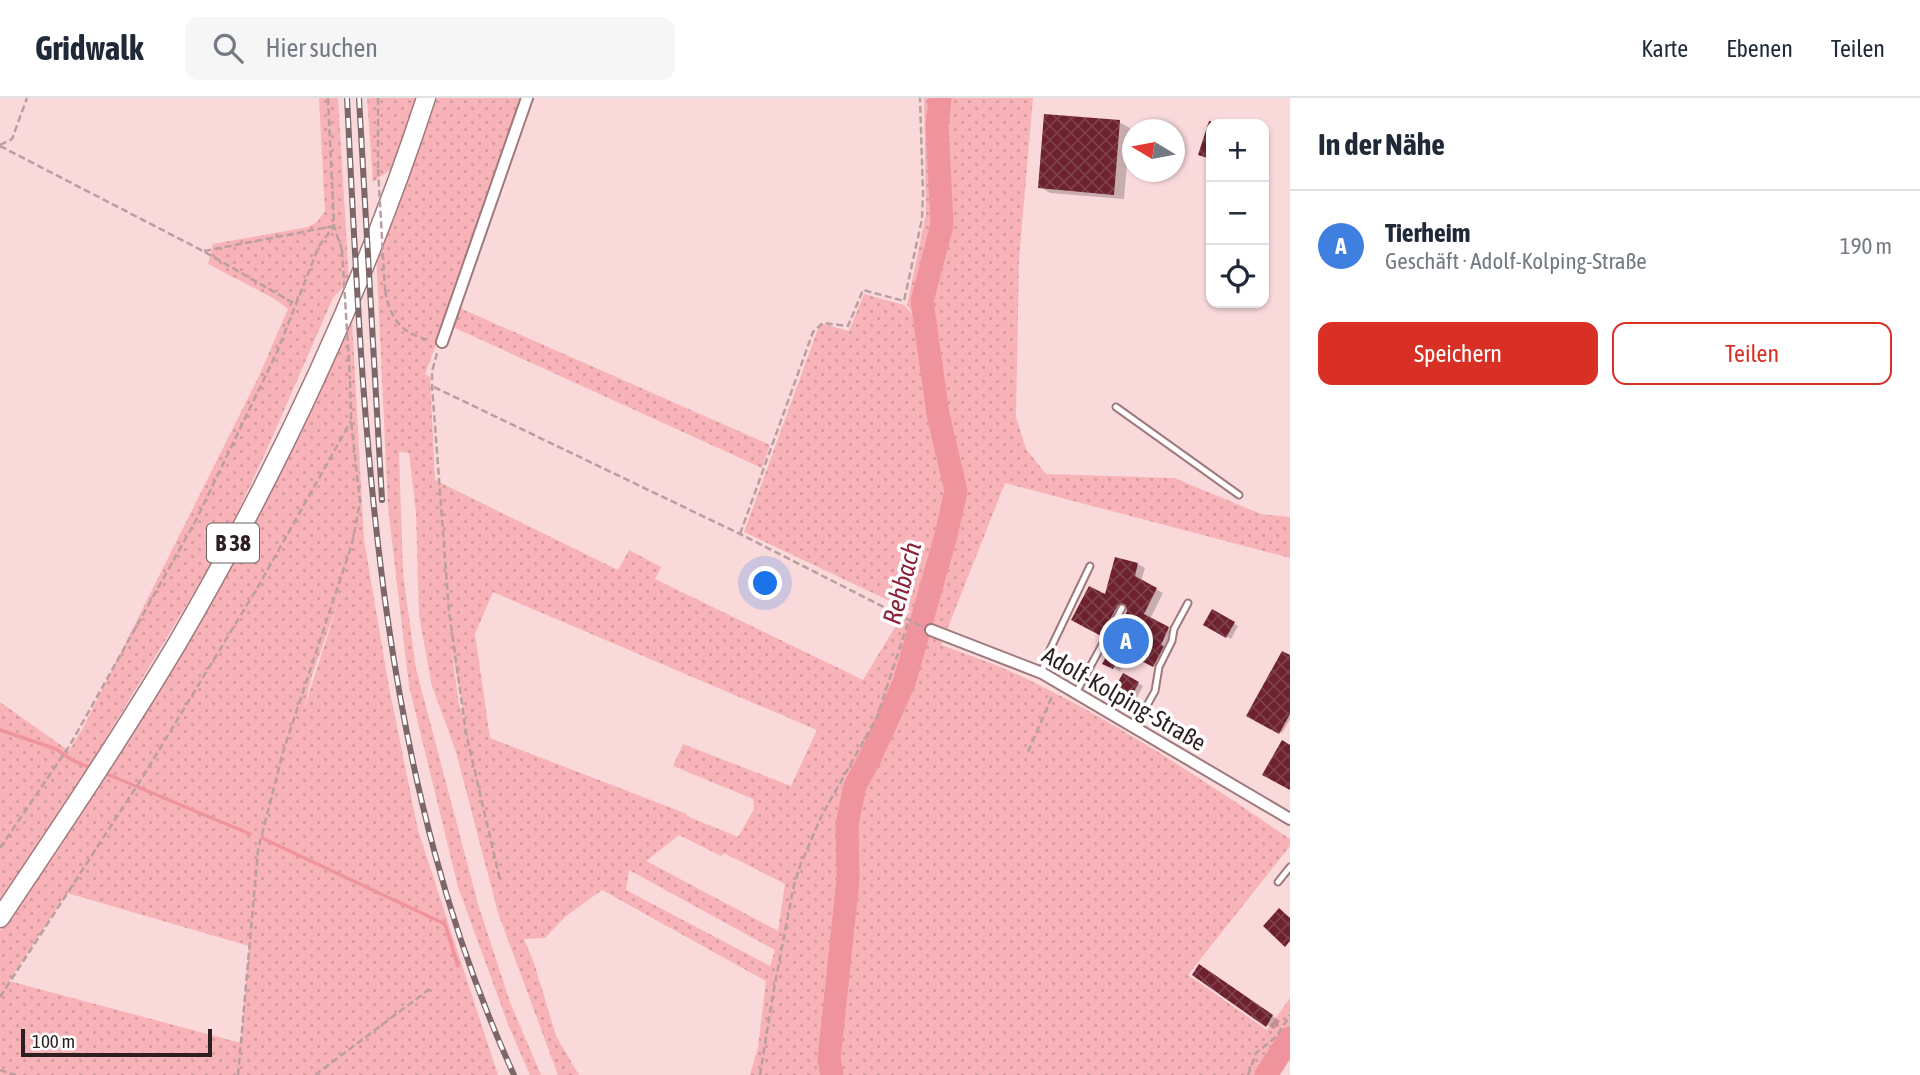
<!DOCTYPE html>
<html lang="de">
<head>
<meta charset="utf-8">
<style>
  :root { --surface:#fff; --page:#f6f6f7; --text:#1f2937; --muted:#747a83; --line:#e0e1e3; --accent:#d93025 }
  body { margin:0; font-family:"Asap Condensed",sans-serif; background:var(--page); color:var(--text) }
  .controls { position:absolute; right:21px; top:21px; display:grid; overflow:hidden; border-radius:14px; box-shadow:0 2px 5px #0004 }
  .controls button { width:63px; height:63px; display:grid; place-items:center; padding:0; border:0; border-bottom:2px solid var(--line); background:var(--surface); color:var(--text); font:35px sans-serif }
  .compass { position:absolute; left:1122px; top:21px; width:63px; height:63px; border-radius:50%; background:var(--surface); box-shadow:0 2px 5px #0004; rotate:280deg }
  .scale { position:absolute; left:21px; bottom:18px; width:191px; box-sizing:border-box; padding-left:7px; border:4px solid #2d1e20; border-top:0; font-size:19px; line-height:24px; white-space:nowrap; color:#2d1e20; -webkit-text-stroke:5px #fff; paint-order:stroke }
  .you { position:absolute; left:766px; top:486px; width:24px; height:24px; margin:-18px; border:5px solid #fff; border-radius:50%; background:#1a73e8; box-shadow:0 0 0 10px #1a73e833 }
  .badge { display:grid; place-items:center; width:46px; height:46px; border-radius:50%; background:var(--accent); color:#fff; font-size:23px; font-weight:700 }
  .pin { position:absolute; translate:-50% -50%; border:4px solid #fff; box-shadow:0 2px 7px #0006 }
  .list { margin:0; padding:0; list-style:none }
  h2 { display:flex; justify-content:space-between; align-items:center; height:91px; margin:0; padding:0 28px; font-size:30px }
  h2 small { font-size:23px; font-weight:400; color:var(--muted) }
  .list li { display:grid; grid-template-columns:46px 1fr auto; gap:21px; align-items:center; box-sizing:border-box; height:112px; padding:0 28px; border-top:2px solid var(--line) }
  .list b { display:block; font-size:26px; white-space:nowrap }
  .list p { margin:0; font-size:23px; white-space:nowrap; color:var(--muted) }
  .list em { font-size:23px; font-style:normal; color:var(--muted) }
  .actions { display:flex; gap:14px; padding:21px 28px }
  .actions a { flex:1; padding:16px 0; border:2px solid var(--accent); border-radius:14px; text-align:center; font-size:24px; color:var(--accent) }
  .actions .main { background:var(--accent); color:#fff }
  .icon { flex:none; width:38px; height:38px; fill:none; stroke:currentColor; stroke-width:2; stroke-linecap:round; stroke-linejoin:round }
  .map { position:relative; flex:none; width:1290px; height:977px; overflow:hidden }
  header { display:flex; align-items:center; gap:42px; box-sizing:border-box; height:98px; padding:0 35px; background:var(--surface); border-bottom:2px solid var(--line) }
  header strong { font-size:33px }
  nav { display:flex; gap:38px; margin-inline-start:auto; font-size:24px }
  .search { width:490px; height:63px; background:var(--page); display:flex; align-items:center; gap:18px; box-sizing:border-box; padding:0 24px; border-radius:14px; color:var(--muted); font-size:26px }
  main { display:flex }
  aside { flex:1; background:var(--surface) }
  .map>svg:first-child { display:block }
  .green { fill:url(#green-dots); fill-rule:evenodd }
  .shadow { fill:#0003 }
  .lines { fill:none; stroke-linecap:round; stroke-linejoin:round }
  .stream { stroke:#ef949d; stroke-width:3.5 }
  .river { stroke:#ef949d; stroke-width:23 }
  .building { fill:url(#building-cross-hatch) }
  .service-casing { stroke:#9f797c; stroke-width:9 }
  .minor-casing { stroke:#9f797c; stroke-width:14 }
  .primary-casing { stroke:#9f797c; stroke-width:21 }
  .path { stroke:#ba9ea0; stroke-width:2.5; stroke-dasharray:7 3.5; stroke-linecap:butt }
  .service { stroke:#fff; stroke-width:5 }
  .minor { stroke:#fff; stroke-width:10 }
  .primary { stroke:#fff; stroke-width:18 }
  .rail-casing { stroke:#7c6668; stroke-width:6 }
  .rail { stroke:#fff; stroke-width:3.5; stroke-dasharray:10; stroke-linecap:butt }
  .path-bridge { stroke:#ba9ea0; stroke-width:2.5; stroke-dasharray:7 3.5; stroke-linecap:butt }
  .labels { text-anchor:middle; stroke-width:7; stroke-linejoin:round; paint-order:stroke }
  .shield { fill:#fff; stroke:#6c6263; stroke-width:2 }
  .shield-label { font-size:23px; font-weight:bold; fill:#2d1e20 }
  .street-label { font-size:24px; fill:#2d1e20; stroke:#fff }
  .water-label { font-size:26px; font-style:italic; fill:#8c2339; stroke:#fff }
</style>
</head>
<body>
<header>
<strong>Gridwalk</strong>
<div class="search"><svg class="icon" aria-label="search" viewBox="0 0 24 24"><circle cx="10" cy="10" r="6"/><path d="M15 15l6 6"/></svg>Hier suchen</div>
<nav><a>Karte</a><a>Ebenen</a><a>Teilen</a></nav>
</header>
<main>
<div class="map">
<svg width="1290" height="977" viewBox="0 0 1290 977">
  <defs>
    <pattern id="green-dots" width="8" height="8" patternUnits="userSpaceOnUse" patternTransform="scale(1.75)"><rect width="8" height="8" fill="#f8b3b8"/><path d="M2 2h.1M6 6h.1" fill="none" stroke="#d59a9e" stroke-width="1.8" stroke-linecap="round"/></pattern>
    <pattern id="building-cross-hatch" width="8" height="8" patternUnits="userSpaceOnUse" patternTransform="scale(1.75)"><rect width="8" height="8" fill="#6e212f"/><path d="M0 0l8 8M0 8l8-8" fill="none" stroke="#7e404b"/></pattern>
  </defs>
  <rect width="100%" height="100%" fill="#fad9db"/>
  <g class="green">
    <polygon points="319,0 338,0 349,183 333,200 268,349 222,448 93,662 0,802 0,604 69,653 84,628 259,278 288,211 273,200 208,166 213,146 308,129 317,124 325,113"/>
    <polygon points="367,0 419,0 400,55 390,72 373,84"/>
    <path d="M 437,0 L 519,0 L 518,12 L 453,207 L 770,347 L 762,370 L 444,225 L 425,276 L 430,279 L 435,382 L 618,472 L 629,452 L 661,469 L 655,481 L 863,582 L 895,529 L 911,513 L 744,434 L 820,225 L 849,233 L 864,196 L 904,207 L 914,218 L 907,207 L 926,116 L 924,0 L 1033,0 L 1019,161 L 1016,319 L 1026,351 L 1046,376 L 1174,380 L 1261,416 L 1290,419 L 1290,460 L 1005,385 L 941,547 C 969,557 998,567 1025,580 C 1118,625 1205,683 1290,741 L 1290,748 L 1188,877 L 1267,932 L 1290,900 L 1290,960 L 1279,977 L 750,977 L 758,949 L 766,883 L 602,792 L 566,818 L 545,840 L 524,841 L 534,865 L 556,938 L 579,977 L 558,977 L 498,815 L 456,654 L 432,588 L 419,518 L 416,414 L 409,355 L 399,354 L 403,475 L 416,571 L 478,806 L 510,904 L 541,977 L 530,977 L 509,929 L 458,789 L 409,588 L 388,409 L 376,154 L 394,122 ZM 493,494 L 817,632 L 791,688 L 683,646 L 673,668 L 753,701 L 754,711 L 738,739 L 687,718 L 687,716 L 490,640 L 475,536 ZM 450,542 L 450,543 L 466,627 L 459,606 ZM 679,737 L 721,758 L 724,755 L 785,786 L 778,833 L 646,763 ZM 629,772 L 775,852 L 770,868 L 626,792 Z"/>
    <path d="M 352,222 L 364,442 L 389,589 L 418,732 L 498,977 L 0,977 L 0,833 L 229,467 ZM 338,505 L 304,611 L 312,577 ZM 67,795 L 249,848 L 241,945 L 9,883 Z"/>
  </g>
  <g class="shadow">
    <polygon points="1119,24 1130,30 1124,101 1050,95 1040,89"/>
    <polygon points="1138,466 1145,470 1141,483 1163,495 1150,521 1175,534 1160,571 1130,555 1120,573 1105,565 1128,513 1128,509 1125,510 1108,541 1073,522 1106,499"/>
    <polygon points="1213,514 1238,528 1231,541 1206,526"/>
    <polygon points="1290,559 1290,621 1282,635 1249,617"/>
    <polygon points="1124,577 1143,588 1134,605 1115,594"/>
    <polygon points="1207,873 1280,923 1274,931 1267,927"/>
  </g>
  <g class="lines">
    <g class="stream">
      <polyline points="0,632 56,651 72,662 91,670"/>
      <polyline points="102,674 250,736"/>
      <polyline points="264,741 445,826 458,868"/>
    </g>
    <g class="river">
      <polyline points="832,977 829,961 848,781 847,726 855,688 869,662 904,585 946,437 956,393 938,316 922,203 942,127 937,28 940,0"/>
      <polyline points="1266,977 1290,940"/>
    </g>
  </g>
  <g class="building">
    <polygon points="1044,16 1120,22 1114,97 1038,90"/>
    <polygon points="1209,23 1211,23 1211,61 1198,57"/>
    <polygon points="1115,459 1138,465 1135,478 1157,490 1144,516 1169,529 1161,547 1164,548 1153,569 1122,553 1113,571 1102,566 1113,546 1110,543 1127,513 1125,506 1118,507 1101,538 1071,522 1089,488 1105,496"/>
    <polygon points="1212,511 1235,524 1226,540 1203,527"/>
    <polygon points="1282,553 1290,557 1290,616 1279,636 1246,618"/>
    <polygon points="1123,575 1139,584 1129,604 1112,595"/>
    <polygon points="1282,642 1290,647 1290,692 1262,677"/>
    <polygon points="1279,810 1290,820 1290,843 1285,849 1263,828"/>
    <polygon points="1199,866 1273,917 1266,929 1192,877"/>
  </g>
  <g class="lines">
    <defs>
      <g id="service">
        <polyline points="1116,309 1239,397"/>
        <polyline points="1042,575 1045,562 1090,468"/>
        <polyline points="1077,593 1122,510"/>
        <polyline points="1135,629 1155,593 1159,569 1172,543 1174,531 1188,505"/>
        <polyline points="1278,784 1290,769"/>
      </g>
      <g id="minor">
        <polyline points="442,244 527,0"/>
        <polyline points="931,532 1042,575 1290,721"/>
      </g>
      <path id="primary" d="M 0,820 C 61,729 122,638 178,544 C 278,372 364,190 426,0"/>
    </defs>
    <use href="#service" class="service-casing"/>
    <use href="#minor" class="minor-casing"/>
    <use href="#primary" class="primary-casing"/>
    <g class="path">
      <polyline points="328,0 334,128 342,152"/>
      <polyline points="378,0 378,71"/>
      <polyline points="0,47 12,41 27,0"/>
      <polyline points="0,48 203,153 297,207"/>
      <polyline points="204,153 334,128"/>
      <path d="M 385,192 C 389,219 402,237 430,242"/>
      <polyline points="437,255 432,274 432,288 449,513 466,635 500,782"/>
      <polyline points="434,289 740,436 921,528"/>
      <polyline points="740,436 813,234 823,225 848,228 863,192 904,203 922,121 923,95 920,0"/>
      <polyline points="1028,654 1053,596"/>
      <polyline points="0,750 70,647 196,422 277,254 319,148 334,128"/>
      <polyline points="0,899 142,680 259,487 351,323"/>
      <polyline points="0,972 16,977"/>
      <polyline points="238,977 258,752 283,654 352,446 360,404 351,323 350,281"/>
      <polyline points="315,977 431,890"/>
      <polyline points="760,977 773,896 794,787 800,768 821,719 877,619 909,522"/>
      <polyline points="1248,977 1256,955 1276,939 1290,917"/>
    </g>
    <use href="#service" class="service"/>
    <use href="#minor" class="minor"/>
    <use href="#primary" class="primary"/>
    <defs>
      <g id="rail">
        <path d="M 347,0 C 364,330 374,671 514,977"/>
        <polyline points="359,0 382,402"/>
      </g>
    </defs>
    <use href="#rail" class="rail-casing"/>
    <use href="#rail" class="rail"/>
    <g class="path-bridge">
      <polyline points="378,71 385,192"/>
      <polyline points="342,152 350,281"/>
    </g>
  </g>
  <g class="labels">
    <rect class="shield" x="207" y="425.5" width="52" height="39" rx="5"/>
    <g class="shield-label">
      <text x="233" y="453">B 38</text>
    </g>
    <g class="street-label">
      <text transform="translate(1124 601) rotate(30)" y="8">Adolf-Kolping-Straße</text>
    </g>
    <g class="water-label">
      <text transform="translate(902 485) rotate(-75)" y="9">Rehbach</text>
    </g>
  </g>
</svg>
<div class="controls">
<button>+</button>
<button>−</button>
<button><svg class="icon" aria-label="locate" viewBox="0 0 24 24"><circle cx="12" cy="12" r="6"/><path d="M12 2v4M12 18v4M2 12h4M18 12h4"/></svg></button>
</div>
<svg class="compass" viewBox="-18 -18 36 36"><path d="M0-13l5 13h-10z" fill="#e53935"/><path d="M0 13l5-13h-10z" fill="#747a83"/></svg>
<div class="scale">100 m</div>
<div class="you"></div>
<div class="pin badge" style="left:1126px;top:543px;background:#3f7fe0">A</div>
</div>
<aside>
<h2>In der Nähe<small></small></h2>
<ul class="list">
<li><span class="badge" style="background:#3f7fe0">A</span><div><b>Tierheim</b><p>Geschäft · Adolf-Kolping-Straße</p></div><em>190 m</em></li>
</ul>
<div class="actions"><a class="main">Speichern</a><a>Teilen</a></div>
</aside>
</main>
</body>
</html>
